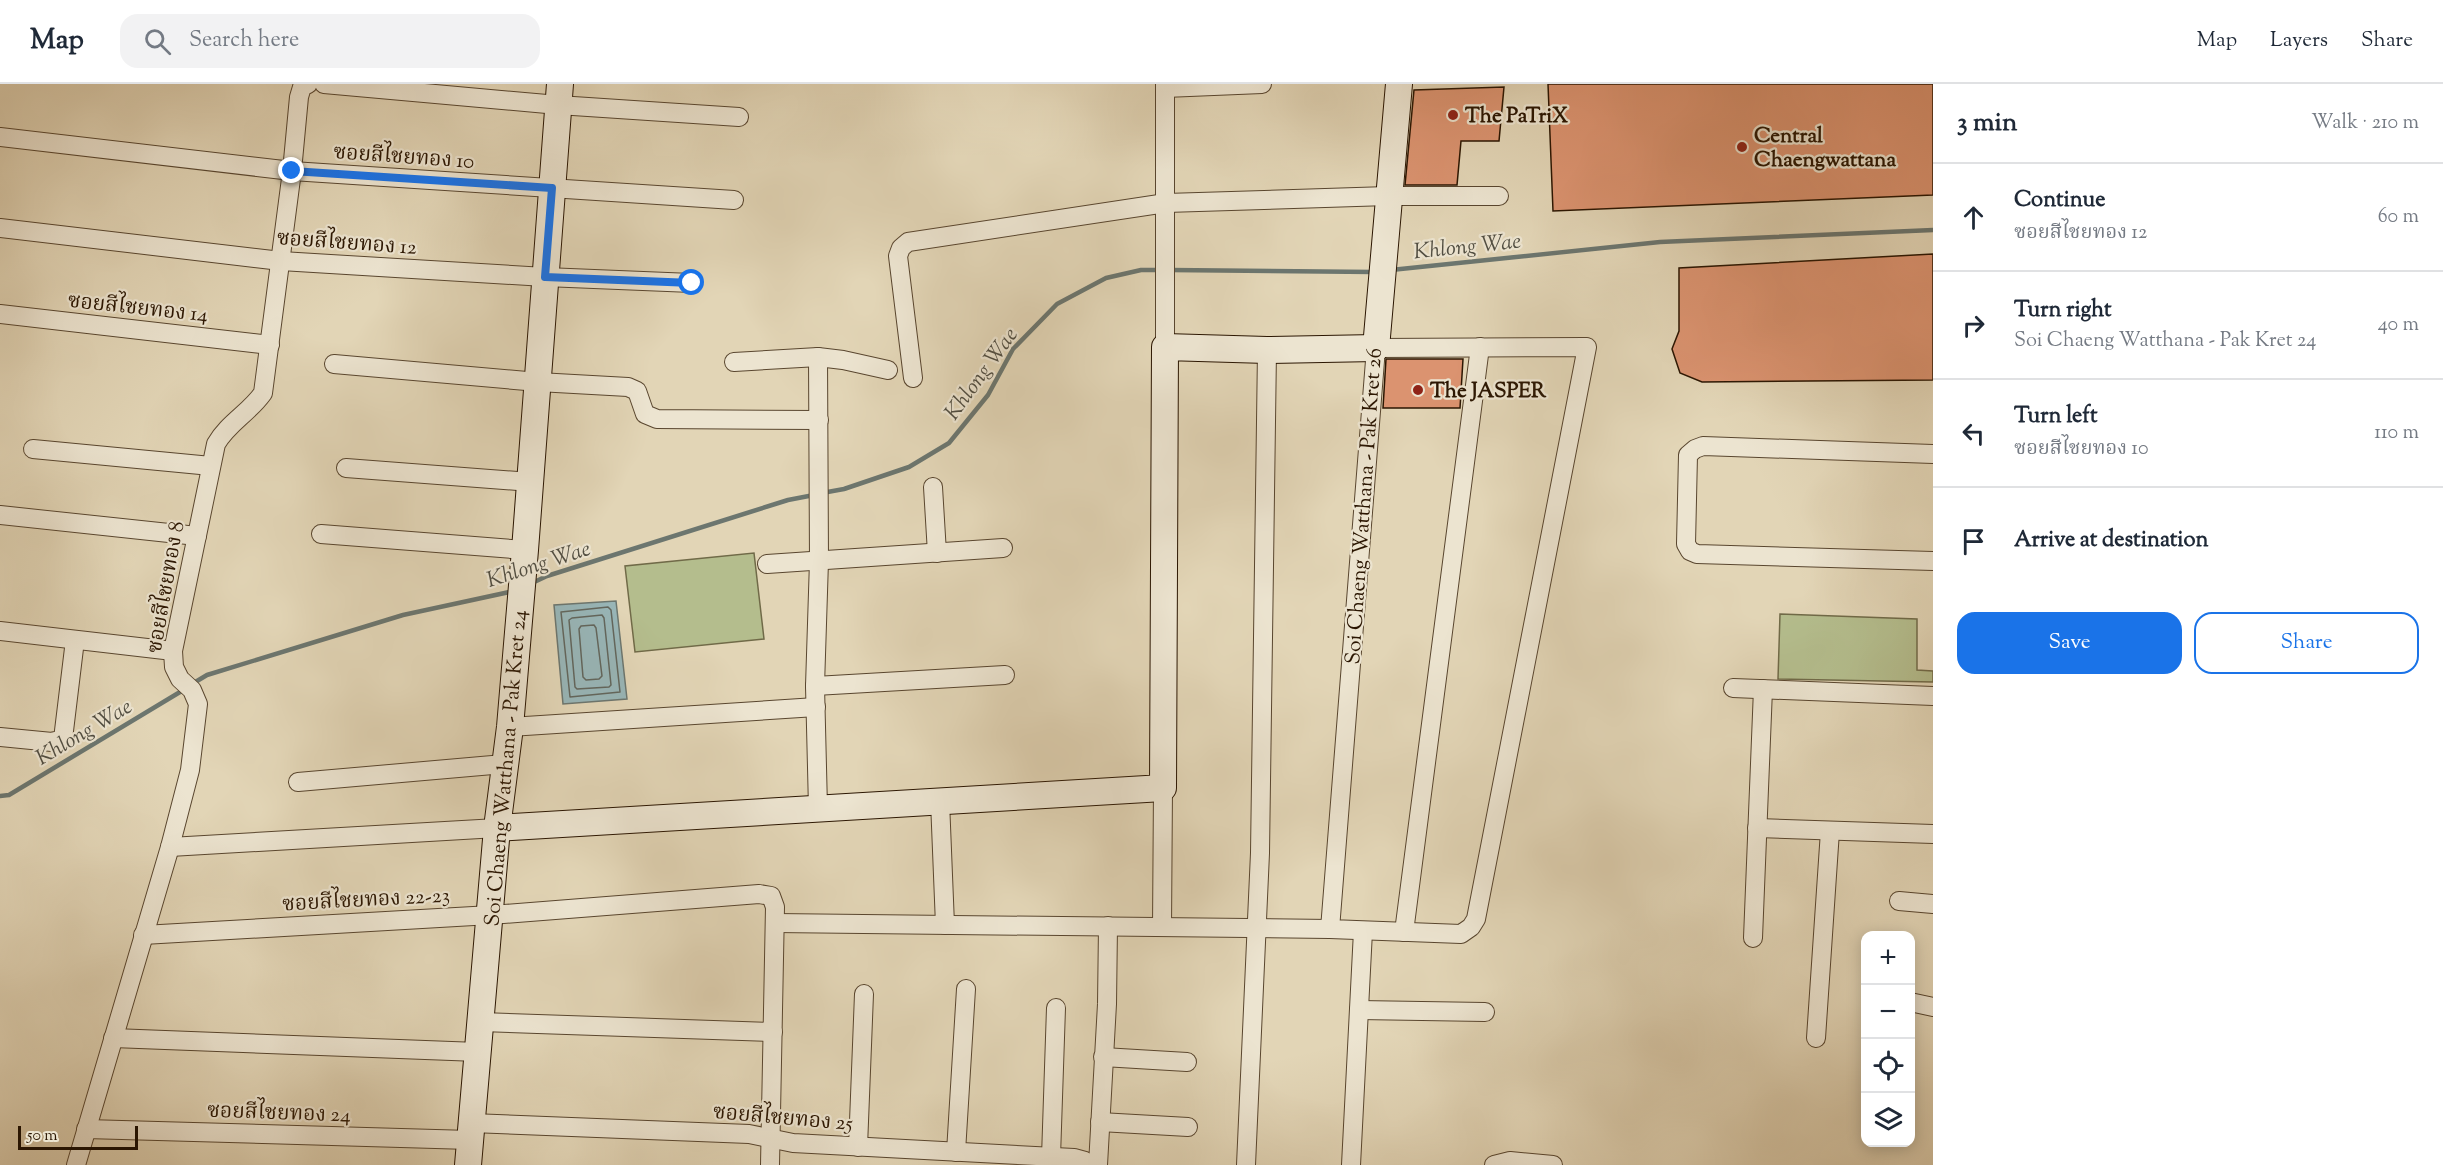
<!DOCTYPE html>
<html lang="en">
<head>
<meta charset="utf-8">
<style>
  :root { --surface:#fff; --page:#f2f2f3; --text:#1f2937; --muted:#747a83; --line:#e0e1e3; --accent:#1a73e8 }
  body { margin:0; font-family:"Sorts Mill Goudy","Noto Serif Thai",serif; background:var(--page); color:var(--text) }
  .controls { position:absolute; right:18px; bottom:18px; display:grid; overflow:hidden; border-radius:12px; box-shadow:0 3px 15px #0003 }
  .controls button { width:54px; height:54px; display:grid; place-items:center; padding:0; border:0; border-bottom:2px solid var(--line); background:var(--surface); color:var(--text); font:30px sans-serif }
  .scale { position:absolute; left:18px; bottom:15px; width:120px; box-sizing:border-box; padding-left:6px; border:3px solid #2b1602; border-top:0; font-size:16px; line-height:21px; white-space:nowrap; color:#2b1602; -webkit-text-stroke:4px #ece4d0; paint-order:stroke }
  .stop { position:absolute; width:18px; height:18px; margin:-14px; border:4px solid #1a73e8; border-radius:50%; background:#fff }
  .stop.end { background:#1a73e8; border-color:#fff; box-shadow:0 2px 6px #0008 }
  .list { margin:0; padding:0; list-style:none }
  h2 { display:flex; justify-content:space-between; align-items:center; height:78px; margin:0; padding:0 24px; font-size:26px }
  h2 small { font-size:20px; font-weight:400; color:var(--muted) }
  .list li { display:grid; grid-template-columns:39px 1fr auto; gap:18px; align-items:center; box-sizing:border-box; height:108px; padding:0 24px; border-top:2px solid var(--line) }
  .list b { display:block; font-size:22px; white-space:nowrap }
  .list p { margin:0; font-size:20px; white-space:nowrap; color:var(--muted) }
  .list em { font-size:20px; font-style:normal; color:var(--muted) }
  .actions { display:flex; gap:12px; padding:18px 24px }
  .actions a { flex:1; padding:14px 0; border:2px solid var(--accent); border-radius:18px; text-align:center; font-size:21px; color:var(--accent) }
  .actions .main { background:var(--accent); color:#fff }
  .icon { flex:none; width:33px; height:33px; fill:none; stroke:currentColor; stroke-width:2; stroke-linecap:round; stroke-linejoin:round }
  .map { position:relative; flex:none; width:1933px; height:1081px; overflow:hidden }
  header { display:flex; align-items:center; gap:36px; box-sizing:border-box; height:84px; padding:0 30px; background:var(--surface); border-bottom:2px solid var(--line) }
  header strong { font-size:28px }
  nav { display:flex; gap:33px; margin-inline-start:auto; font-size:21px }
  .search { width:420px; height:54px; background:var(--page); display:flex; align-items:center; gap:15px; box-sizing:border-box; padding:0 21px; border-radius:18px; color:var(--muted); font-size:22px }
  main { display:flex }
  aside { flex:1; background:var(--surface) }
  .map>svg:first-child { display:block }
  .green { fill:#b4bd8d; stroke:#706a48; stroke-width:1.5 }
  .water { fill:#98b6b8; stroke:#6c766f; stroke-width:1.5 }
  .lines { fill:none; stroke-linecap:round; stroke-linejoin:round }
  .shore { stroke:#62665d; stroke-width:1.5 }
  .stream { stroke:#6c766f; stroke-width:4.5 }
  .building { fill:#db9370; stroke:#2b1602; stroke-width:1.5 }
  .street-casing { stroke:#59462f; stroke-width:20 }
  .secondary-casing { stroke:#2b1602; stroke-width:28 }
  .street { stroke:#ece4d0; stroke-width:18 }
  .secondary { stroke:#ece4d0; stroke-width:26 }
  .route { stroke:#1a73e8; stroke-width:8 }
  .poi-dot { fill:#8f2418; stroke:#ece4d0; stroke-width:2 }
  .labels { text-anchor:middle; stroke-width:4.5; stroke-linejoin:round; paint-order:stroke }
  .poi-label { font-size:21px; font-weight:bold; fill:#2b1602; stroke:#ece4d0; text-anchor:start }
  .street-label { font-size:21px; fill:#2b1602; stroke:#ece4d0 }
  .water-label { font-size:22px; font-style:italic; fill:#514e42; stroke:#ece4d0 }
</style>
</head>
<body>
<header>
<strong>Map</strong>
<div class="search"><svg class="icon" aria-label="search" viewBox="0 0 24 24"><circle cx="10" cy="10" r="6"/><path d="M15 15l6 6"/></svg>Search here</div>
<nav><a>Map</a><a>Layers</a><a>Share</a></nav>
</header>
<main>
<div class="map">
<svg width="1933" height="1081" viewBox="0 0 1933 1081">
  <rect width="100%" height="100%" fill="#e2d5b6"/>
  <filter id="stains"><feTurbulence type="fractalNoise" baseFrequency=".00333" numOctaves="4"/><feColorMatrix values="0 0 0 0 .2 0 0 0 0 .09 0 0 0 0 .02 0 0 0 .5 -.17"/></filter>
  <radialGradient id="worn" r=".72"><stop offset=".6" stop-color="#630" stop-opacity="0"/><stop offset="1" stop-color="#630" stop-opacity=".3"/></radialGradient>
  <g class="green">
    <polygon points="754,469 764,555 635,568 625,482"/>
    <polygon points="1780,530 1917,535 1917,586 1933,587 1933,598 1778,595"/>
  </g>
  <polygon class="water" points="616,517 627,615 563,620 554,521"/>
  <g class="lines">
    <g class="shore">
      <polygon points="608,523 611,526 620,608 570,613 561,528"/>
      <polygon points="602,531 604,534 611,601 609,603 577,605 575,603 569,536 572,534"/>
      <polygon points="594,541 596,544 602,592 599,595 586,596 583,593 579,545 581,542"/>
    </g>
    <g class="stream">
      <polyline points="1170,186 1374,188"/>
      <polyline points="1391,186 1660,158 1933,146"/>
      <polyline points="822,409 844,405 909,383 949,359 988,311 1013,265 1057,220 1106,194 1141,186 1161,186"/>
      <polyline points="530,500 547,492 788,416 814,411"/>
      <polyline points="192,600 207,591 403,531 514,507"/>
      <polyline points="0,712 9,711 185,605"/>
    </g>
  </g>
  <g class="building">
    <polygon points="1548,0 1933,0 1933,111 1553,127"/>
    <polygon points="1504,3 1499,57 1461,57 1457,101 1405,101 1414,6"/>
    <polygon points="1933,170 1933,296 1702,298 1680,289 1672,265 1679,247 1679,184"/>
    <polygon points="1386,275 1463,275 1460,324 1383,324"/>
  </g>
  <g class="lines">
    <defs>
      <g id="street">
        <polyline points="324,0 558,21 739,33"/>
        <polyline points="1165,4 1262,0"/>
        <polyline points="0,53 292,87 734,116"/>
        <polyline points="0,144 281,177 545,193 692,199"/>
        <polyline points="0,230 270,261"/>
        <polyline points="1165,263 1165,0"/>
        <polyline points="818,273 819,477 815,602 818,724"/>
        <polyline points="734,278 818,273 843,276 888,286"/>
        <polyline points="334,280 538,298 628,303 637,307 645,330 657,335 819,336"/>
        <polyline points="913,294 898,172 901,164 908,158 1166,119 1388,112 1499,112"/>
        <polyline points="33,365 211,382"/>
        <polyline points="1933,370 1703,362 1695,365 1688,371 1686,460 1690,467 1697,470 1933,477"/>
        <polyline points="346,384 531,398"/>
        <polyline points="933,403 937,469"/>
        <polyline points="0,431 197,452"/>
        <polyline points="321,450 525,466"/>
        <polyline points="767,480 1003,464"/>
        <polyline points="0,547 173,567"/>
        <polyline points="815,602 1005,591"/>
        <polyline points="1733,604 1933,612"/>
        <polyline points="510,643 816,623"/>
        <polyline points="0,653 52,658 63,655 75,556"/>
        <polyline points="298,698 504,680"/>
        <polyline points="940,717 945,841"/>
        <polyline points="1757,744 1933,750"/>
        <polyline points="170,763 497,744"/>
        <polyline points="1899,817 1933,820"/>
        <polyline points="775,839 1330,845 1461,850 1471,843 1476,835 1587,263 1376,264 1330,845"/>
        <polyline points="1162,843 1163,704"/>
        <polyline points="1404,848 1480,263"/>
        <polyline points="143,851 491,831 759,810 771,812 775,823 770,1081"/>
        <polyline points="1753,854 1763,605"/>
        <polyline points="1910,918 1933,923"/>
        <polyline points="1359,926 1485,928"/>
        <polyline points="481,938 773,948"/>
        <polyline points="113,954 478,968"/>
        <polyline points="1816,954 1830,747"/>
        <polyline points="1103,973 1187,978"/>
        <polyline points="1100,1038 1188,1043"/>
        <polyline points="471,1039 749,1050 793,1059 1074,1074 1085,1077 1087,1081"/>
        <polyline points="86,1045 470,1056"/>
        <polyline points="858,1063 864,910"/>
        <polyline points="956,1068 966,905"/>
        <polyline points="1051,1073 1056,924"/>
        <path d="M 76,1081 L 170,763 L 190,686 L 198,620 L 192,606 L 180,595 L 174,583 L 173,567 L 216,360 C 228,339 249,329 263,309 L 292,87 L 299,13 L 302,3 L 308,0"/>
        <polyline points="1098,1081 1107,920 1108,842"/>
        <polyline points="1246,1081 1260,769 1267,266"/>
        <polyline points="1351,1081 1363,847"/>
        <polyline points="1494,1081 1510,1077 1553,1081"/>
      </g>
      <g id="secondary">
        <polyline points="497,744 1163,704 1165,263 1267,266 1376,264 1399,0"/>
        <polyline points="468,1081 497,744 510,643 525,466 560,0"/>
      </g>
    </defs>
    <use href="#street" class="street-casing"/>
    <use href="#secondary" class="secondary-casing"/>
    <use href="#street" class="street"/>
    <use href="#secondary" class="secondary"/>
  </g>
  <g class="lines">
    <polyline class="route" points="292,87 552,104 545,193 692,199"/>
  </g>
  <g class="poi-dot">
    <circle cx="1453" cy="31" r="6"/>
    <circle cx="1742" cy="63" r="6"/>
    <circle cx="1418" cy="306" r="6"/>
  </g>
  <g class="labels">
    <g class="poi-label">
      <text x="1465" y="38">The PaTriX</text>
      <text x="1754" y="58">Central<tspan x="1754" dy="24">Chaengwattana</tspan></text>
      <text x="1430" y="313">The JASPER</text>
    </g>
    <g class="street-label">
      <text transform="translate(404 72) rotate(4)" y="7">ซอยสีไชยทอง 10</text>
      <text transform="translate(347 158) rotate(4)" y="7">ซอยสีไชยทอง 12</text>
      <text transform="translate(138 223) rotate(6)" y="7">ซอยสีไชยทอง 14</text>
      <text transform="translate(1363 422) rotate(-86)" y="7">Soi Chaeng Watthana - Pak Kret 26</text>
      <text transform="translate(165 503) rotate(-80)" y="7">ซอยสีไชยทอง 8</text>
      <text transform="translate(505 684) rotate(-85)" y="7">Soi Chaeng Watthana - Pak Kret 24</text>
      <text transform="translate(366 815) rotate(-3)" y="7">ซอยสีไชยทอง 22-23</text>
      <text transform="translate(279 1028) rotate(2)" y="7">ซอยสีไชยทอง 24</text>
      <text transform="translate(783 1033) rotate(5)" y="7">ซอยสีไชยทอง 25</text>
    </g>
    <g class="water-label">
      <text transform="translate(1467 161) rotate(-6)" y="8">Khlong Wae</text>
      <text transform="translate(980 289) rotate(-54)" y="8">Khlong Wae</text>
      <text transform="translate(538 479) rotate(-18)" y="8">Khlong Wae</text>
      <text transform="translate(83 647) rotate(-31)" y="8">Khlong Wae</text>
    </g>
  </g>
  <rect width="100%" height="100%" filter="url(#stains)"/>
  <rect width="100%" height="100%" fill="url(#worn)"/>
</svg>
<div class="controls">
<button>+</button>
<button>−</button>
<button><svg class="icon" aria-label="locate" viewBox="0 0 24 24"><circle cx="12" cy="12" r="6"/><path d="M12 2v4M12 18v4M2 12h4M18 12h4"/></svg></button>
<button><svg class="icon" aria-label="layers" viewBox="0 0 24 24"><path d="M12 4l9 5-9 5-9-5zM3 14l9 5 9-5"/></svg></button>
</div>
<div class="scale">50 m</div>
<div class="stop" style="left:692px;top:199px"></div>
<div class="stop end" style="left:292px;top:87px"></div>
</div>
<aside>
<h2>3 min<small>Walk · 210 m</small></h2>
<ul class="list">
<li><svg class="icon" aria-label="ahead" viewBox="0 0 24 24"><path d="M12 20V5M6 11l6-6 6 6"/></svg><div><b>Continue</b><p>ซอยสีไชยทอง 12</p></div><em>60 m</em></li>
<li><svg class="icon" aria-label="right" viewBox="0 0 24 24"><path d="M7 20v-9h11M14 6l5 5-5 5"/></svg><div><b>Turn right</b><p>Soi Chaeng Watthana - Pak Kret 24</p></div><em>40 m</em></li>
<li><svg class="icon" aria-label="left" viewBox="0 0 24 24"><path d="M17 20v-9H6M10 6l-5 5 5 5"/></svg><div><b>Turn left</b><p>ซอยสีไชยทอง 10</p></div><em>110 m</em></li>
<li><svg class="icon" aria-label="arrive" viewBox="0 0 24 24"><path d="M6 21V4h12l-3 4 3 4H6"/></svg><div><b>Arrive at destination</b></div></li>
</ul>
<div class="actions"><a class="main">Save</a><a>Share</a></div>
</aside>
</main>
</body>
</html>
